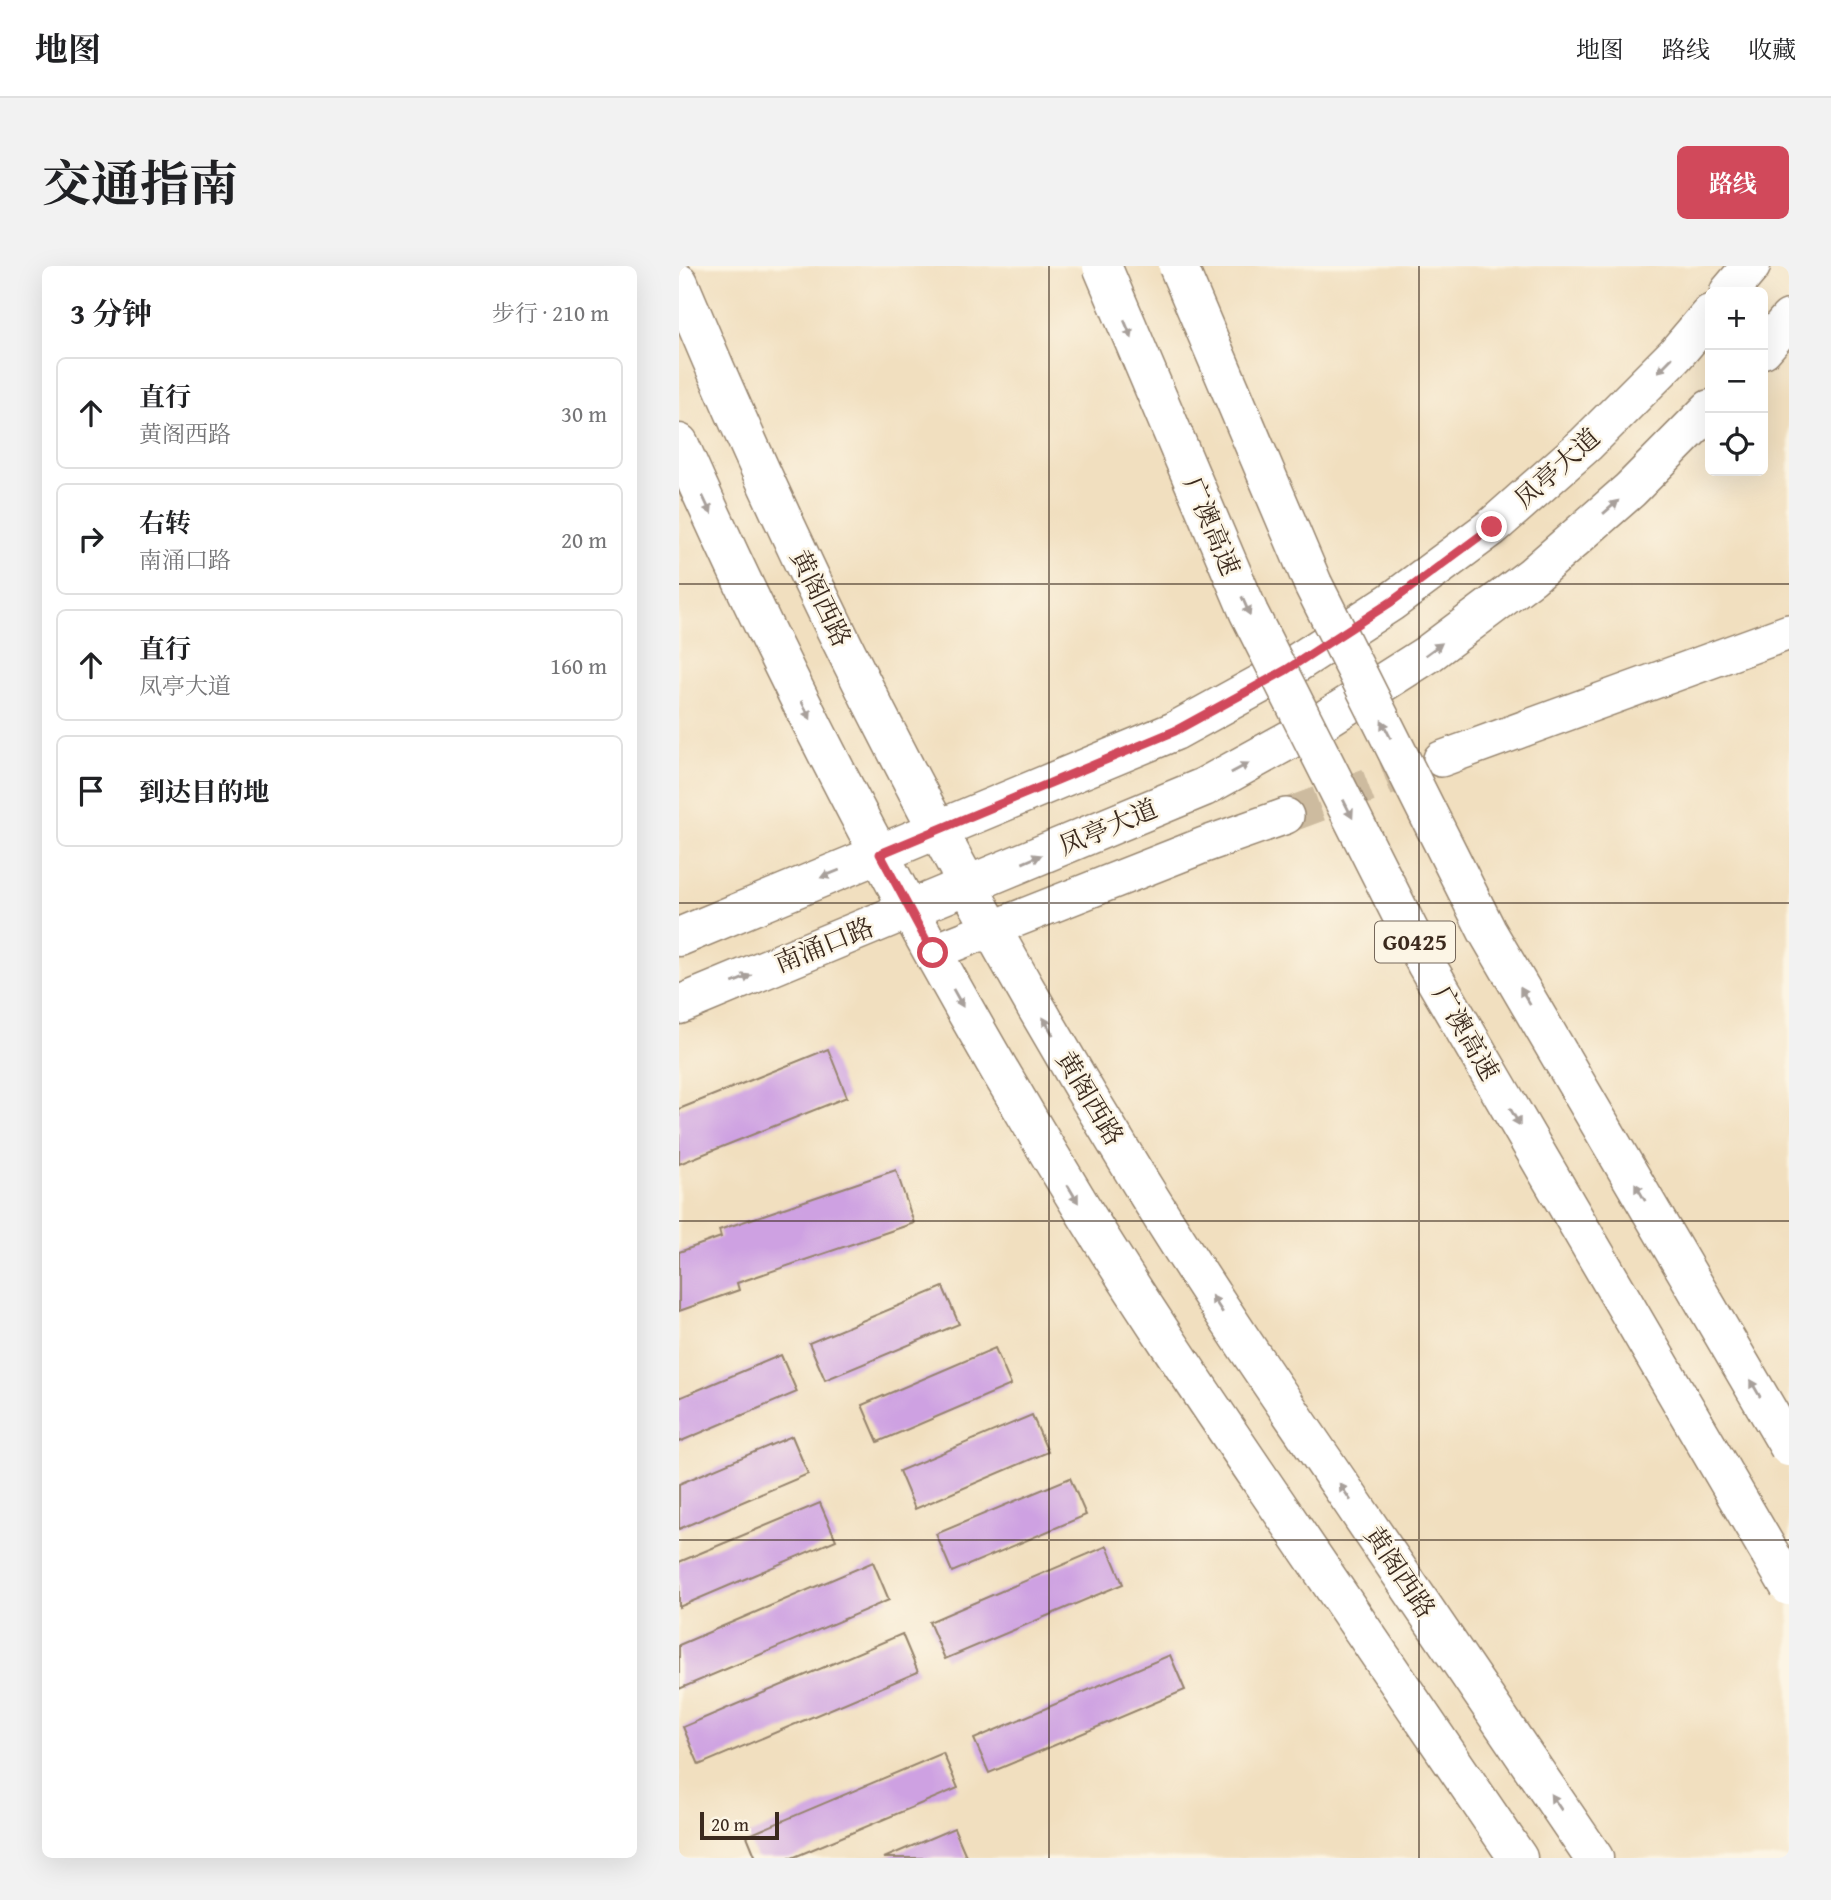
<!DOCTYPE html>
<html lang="zh">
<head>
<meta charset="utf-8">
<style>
  :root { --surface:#fff; --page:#f2f2f2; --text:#202124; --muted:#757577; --line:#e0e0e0; --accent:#d1495b }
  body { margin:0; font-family:"Gentium Book Plus","Noto Serif SC",serif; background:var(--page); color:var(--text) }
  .controls { position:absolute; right:21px; top:21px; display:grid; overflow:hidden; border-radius:10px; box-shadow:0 7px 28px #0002 }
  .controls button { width:63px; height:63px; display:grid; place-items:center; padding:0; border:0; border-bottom:2px solid var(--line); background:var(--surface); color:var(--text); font:35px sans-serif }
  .scale { position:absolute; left:21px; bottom:18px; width:79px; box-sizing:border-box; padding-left:7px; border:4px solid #3b2a1e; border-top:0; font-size:19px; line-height:24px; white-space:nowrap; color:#3b2a1e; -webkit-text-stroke:5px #fcf5e5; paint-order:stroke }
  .stop { position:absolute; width:21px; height:21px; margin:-16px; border:5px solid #d1495b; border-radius:50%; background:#fff }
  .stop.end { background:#d1495b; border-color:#fff; box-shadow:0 2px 7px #0008 }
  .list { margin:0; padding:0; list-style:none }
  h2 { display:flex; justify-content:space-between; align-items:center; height:91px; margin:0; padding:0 28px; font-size:30px }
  h2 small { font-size:23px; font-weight:400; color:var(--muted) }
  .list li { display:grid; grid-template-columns:46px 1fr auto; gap:21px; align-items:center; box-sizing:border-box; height:112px; margin:0 14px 14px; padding:0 14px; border:2px solid var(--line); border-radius:10px }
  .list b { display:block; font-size:26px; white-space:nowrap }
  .list p { margin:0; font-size:23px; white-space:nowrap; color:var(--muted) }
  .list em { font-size:23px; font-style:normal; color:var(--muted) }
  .icon { flex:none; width:38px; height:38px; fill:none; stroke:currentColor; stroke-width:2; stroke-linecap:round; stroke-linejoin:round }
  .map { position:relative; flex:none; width:1110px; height:1592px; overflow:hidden; border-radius:10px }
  header { display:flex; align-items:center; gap:42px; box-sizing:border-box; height:98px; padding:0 35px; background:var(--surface); border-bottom:2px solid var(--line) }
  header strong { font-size:33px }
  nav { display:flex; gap:38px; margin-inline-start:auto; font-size:24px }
  .intro { display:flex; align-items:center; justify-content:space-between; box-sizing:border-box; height:168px; padding:0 42px }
  h1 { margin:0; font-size:49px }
  .button { padding:18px 32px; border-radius:10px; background:var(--accent); color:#fff; font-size:24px; font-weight:700 }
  main { display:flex; gap:42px; padding:0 42px }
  aside { flex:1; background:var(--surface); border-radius:10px; box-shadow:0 7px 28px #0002 }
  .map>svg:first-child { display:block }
  .building { fill:#cea1e2 }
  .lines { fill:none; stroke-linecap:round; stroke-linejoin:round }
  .minor-tunnel { stroke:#cdbb9f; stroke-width:35; stroke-dasharray:35 18; stroke-linecap:butt }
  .minor-casing { stroke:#96846e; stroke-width:38 }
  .major-casing { stroke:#96846e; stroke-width:41 }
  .minor { stroke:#fff; stroke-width:35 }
  .major { stroke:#fff; stroke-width:38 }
  .highway-bridge-casing { stroke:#96846e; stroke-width:41; stroke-linecap:butt }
  .highway-bridge { stroke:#fff; stroke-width:38 }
  .oneway { fill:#a79f9a }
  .route { stroke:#d1495b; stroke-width:9 }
  .grid { fill:none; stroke:#3b2a1e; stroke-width:2; stroke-opacity:0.55 }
  .labels { text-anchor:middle; stroke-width:5; stroke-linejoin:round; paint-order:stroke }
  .shield { fill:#fcf5e5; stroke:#75675a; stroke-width:2 }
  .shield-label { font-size:24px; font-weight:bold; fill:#3b2a1e }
  .street-label { font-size:26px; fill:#3b2a1e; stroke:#fcf5e5 }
</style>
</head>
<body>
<header>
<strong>地图</strong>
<nav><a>地图</a><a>路线</a><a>收藏</a></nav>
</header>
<div class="intro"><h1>交通指南</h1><a class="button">路线</a></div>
<main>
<aside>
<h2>3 分钟<small>步行 · 210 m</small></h2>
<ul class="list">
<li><svg class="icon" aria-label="ahead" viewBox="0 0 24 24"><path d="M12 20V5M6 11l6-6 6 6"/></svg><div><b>直行</b><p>黄阁西路</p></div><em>30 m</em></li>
<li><svg class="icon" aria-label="right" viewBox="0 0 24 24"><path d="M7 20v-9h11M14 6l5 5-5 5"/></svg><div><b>右转</b><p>南涌口路</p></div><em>20 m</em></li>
<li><svg class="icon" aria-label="ahead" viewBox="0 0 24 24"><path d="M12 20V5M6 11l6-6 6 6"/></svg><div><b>直行</b><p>凤亭大道</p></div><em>160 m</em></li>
<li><svg class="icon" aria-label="arrive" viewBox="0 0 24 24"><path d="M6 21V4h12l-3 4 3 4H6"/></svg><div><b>到达目的地</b></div></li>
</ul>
</aside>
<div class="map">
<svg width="1110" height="1592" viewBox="0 0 1110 1592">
  <rect width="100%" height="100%" fill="#fcf5e5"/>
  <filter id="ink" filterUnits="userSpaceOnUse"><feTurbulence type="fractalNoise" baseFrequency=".0143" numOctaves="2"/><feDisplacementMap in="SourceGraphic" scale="14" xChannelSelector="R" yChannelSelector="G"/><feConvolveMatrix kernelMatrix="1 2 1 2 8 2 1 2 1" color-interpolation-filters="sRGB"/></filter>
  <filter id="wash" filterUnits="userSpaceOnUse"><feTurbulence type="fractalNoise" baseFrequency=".00686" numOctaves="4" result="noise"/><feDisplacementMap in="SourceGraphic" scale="28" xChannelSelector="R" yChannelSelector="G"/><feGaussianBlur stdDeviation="1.57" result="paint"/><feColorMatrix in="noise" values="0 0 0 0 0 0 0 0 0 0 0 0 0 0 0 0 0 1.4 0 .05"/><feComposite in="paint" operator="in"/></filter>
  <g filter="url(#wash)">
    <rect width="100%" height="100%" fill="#f1dfbf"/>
    <g id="blocks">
      <g class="building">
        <polygon points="149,783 168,831 0,898 0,843"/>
        <polygon points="217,904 235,957 58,1017 60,1024 0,1045 0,986 42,971 40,964"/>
        <polygon points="264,1021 280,1058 146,1114 130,1077"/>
        <polygon points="316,1082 332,1119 199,1176 183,1139"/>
        <polygon points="102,1089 118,1126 0,1176 0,1132"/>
        <polygon points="353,1149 369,1186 236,1243 220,1205"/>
        <polygon points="113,1170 129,1208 0,1263 0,1218"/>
        <polygon points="391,1212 407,1249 273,1306 257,1268"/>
        <polygon points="141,1237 157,1274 0,1341 0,1296"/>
        <polygon points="428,1280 444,1318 266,1393 250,1356"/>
        <polygon points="194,1296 210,1334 0,1423 0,1379"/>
        <polygon points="223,1368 239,1406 20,1499 4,1461"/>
        <polygon points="491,1389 506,1424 310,1507 295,1473"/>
        <polygon points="264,1487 279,1522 113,1592 77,1592 68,1570"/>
        <polygon points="275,1562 288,1592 205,1592"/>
      </g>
    </g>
  </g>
  <g filter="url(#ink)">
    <use href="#blocks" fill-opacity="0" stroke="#96846e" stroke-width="2"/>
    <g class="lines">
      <polyline class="minor-tunnel" points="607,550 755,495"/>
      <defs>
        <g id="minor">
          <polyline points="762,493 1110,366"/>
          <polyline points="254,686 525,579 607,550"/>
        </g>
        <g id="major">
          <path d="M 0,17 C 128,325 281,623 455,906 C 524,1019 598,1127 673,1236 C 754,1354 834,1473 915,1592"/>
          <polyline points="1050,26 1072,0"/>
          <polyline points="1084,83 1110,53"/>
          <path d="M 0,177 C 116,439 251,694 401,939 C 466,1045 536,1147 606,1250 C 683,1364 761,1478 839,1592"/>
          <polyline points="0,671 496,465 607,404 712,336 813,261 907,178 996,89 1031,48"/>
          <polyline points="0,739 525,521 639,458 749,388 853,310 951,224 1031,143"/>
        </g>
      </defs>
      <use href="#minor" class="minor-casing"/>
      <use href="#major" class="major-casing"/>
      <use href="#minor" class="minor"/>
      <use href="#major" class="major"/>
      <defs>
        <g id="highway-bridge">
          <polyline points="423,0 570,347 747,698 1110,1320"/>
          <polyline points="499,0 634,318 808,665 1110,1181"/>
        </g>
      </defs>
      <use href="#highway-bridge" class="highway-bridge-casing"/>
      <use href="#highway-bridge" class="highway-bridge"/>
    </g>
    <defs><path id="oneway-solid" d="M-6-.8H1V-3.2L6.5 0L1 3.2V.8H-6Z" transform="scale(1.75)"/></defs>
    <g class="oneway">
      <use href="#oneway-solid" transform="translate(449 63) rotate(67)"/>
      <use href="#oneway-solid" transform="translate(986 99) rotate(135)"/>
      <use href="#oneway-solid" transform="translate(28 239) rotate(65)"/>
      <use href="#oneway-solid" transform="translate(932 241) rotate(-41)"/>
      <use href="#oneway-solid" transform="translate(567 340) rotate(66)"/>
      <use href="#oneway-solid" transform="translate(755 383) rotate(-36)"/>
      <use href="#oneway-solid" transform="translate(127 444) rotate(63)"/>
      <use href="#oneway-solid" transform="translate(707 463) rotate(-117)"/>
      <use href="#oneway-solid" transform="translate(561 502) rotate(-29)"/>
      <use href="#oneway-solid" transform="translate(669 543) rotate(63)"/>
      <use href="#oneway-solid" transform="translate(353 593) rotate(-23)"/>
      <use href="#oneway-solid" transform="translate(151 608) rotate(158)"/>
      <use href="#oneway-solid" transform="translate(63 713) rotate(-22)"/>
      <use href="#oneway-solid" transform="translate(846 730) rotate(-120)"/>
      <use href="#oneway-solid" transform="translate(279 732) rotate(61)"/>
      <use href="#oneway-solid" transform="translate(369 760) rotate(-120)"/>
      <use href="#oneway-solid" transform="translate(836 851) rotate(60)"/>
      <use href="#oneway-solid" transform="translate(961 926) rotate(-120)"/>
      <use href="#oneway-solid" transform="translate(394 928) rotate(59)"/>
      <use href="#oneway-solid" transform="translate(538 1038) rotate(-123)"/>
      <use href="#oneway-solid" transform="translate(1076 1122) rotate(-120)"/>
      <use href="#oneway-solid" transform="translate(666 1226) rotate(-124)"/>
      <use href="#oneway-solid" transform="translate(877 1536) rotate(-124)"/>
    </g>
  </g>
  <g class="lines" filter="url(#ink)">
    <polyline class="route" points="254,687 201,588 496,465 607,404 712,336 813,261"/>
  </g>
  <path class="grid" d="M 370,0 L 370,1592M 740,0 L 740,1592M 0,318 L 1110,318M 0,637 L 1110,637M 0,955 L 1110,955M 0,1274 L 1110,1274"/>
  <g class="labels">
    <rect class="shield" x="696" y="655.5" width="80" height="41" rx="5"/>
    <g class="shield-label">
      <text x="736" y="684">G0425</text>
    </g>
    <g class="street-label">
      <text transform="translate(878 202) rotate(-42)" y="9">凤亭大道</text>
      <text transform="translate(533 260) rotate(67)" y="9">广澳高速</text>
      <text transform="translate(142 332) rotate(64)" y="9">黄阁西路</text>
      <text transform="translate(429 561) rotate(-23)" y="9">凤亭大道</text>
      <text transform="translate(145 679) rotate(-22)" y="9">南涌口路</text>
      <text transform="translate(787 767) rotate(60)" y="9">广澳高速</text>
      <text transform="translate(411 832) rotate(59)" y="9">黄阁西路</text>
      <text transform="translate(721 1306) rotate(56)" y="9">黄阁西路</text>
    </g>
  </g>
</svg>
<div class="controls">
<button>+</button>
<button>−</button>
<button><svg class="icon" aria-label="locate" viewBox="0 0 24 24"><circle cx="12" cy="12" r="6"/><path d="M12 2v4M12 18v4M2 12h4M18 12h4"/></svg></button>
</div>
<div class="scale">20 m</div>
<div class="stop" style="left:254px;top:687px"></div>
<div class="stop end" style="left:813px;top:261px"></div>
</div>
</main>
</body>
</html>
